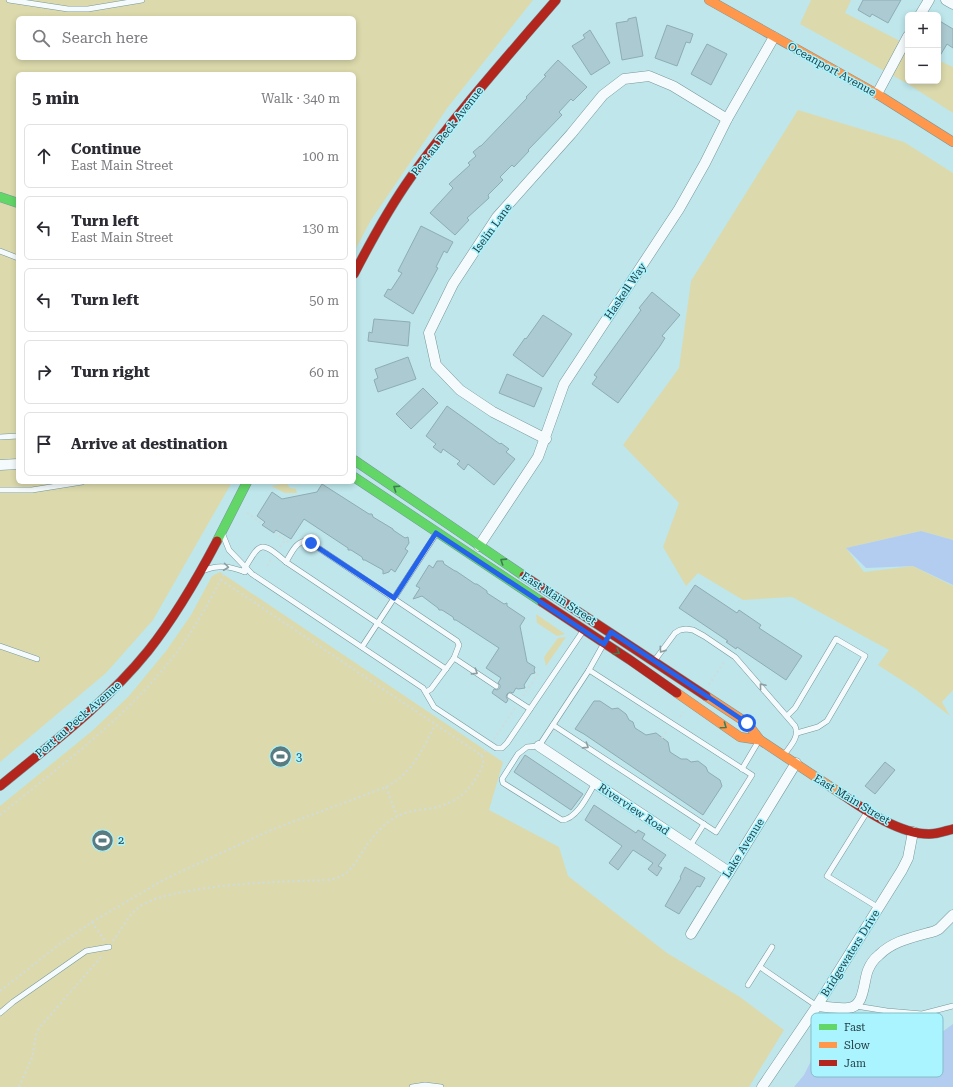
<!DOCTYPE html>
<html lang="en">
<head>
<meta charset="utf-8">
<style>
  :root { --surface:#fff; --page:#f2f2f3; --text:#2b2b33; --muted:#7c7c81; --line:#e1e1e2 }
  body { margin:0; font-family:"Roboto Serif",serif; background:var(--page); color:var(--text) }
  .controls { position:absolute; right:12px; top:12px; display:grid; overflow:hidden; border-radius:6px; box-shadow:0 2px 6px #0003 }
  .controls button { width:36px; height:36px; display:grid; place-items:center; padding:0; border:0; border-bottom:1px solid var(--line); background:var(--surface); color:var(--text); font:20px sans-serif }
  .stop { position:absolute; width:12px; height:12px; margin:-9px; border:3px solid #2563eb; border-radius:50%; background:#fff }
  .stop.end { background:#2563eb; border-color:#fff; box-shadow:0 1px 4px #0008 }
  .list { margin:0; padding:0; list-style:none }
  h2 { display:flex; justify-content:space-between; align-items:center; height:52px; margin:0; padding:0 16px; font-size:17px }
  h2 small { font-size:13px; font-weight:400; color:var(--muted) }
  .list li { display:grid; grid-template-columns:26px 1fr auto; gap:12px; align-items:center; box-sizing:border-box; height:64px; margin:0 8px 8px; padding:0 8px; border:1px solid var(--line); border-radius:6px }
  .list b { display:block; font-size:15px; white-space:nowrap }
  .list p { margin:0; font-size:13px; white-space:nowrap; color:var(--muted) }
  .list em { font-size:13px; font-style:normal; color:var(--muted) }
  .icon { flex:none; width:22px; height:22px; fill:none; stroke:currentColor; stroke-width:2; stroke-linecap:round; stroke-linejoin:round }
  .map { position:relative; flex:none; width:953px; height:1087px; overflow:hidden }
  .search { position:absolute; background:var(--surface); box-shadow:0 2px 6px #0003; left:16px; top:16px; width:340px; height:44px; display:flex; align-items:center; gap:10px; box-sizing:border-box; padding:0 14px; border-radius:6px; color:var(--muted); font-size:15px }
  .panel { position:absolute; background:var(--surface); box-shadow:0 2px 6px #0003; left:16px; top:72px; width:340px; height:412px; border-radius:6px }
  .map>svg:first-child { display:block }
  .green { fill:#dcdaac; fill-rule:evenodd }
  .water { fill:#b3cdf1 }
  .building { fill:#accad1; stroke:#8eacb3 }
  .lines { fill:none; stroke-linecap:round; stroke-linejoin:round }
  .lane-casing { stroke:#76979b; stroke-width:6 }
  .street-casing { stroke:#76979b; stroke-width:11 }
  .fast-casing { stroke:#76979b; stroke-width:10 }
  .slow-casing { stroke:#76979b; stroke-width:10 }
  .jam-casing { stroke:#76979b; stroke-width:10 }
  .path { stroke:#cfdcdd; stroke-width:2; stroke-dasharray:2 3; stroke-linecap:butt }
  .lane { stroke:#f5fbfc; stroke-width:5 }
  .street { stroke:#f5fbfc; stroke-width:10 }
  .fast { stroke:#63d668; stroke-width:9 }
  .slow { stroke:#ff974d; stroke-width:9 }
  .jam { stroke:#b3261e; stroke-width:9 }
  .oneway { stroke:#3d7d54 }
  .oneway2 { stroke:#8c9ea2 }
  .route { stroke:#2563eb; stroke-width:5 }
  .labels { text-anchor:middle; stroke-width:3; stroke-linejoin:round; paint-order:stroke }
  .street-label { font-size:11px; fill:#244247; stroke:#aaf4ff }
  .poi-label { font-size:11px; fill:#244247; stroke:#aaf4ff; text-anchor:start }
  .key { fill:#aaf4ff; stroke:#82bfc8; stroke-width:1 }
  .key-label { font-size:11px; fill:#244247 }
</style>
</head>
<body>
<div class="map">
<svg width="953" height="1087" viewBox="0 0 953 1087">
  <rect width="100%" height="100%" fill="#bee6eb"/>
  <g class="green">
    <path d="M 0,0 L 533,0 L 448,107 L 371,220 L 354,252 L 354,74 L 18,74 L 18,482 L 232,482 L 153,620 L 106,673 L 0,762 ZM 18,18 L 354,18 L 354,58 L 18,58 Z"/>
    <polygon points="811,0 851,0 845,13 908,45 908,81 938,81 938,60 953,67 953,113 908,84 800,24"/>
    <polygon points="798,110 904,142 953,173 953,540 921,531 846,548 864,572 913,566 953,586 953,690 942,702 950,716 915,689 878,665 889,650 792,597 743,600 698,573 686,586 663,547 679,503 623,445 679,368 691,281"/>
    <polygon points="286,483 290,488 296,489 297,493 285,493 271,486"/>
    <polygon points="220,572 503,762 489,810 559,847 568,876 667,953 740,997 784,1030 749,1087 0,1087 0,806 92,731 129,696 166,651 191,615 212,576"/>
    <polygon points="536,614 565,634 557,636 537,623"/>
    <polygon points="566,637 546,666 544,657 558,638"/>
  </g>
  <g class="water">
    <polygon points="921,531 953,540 953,585 913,566 866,568 846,548"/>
    <polygon points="953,1024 953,1087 794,1087 804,1075 813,1057 829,1040 849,1030 875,1025 906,1030 934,1038"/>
  </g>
  <g class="building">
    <polygon points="863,0 901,0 888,23 872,14 870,17 858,10"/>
    <polygon points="636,17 643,56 622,60 616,23 628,21 628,19"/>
    <polygon points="938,20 953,29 953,48 947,44 938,59"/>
    <polygon points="667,25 693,34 690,43 686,42 677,66 655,58"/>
    <polygon points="590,30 610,63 591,75 572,46 585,38 583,35"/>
    <polygon points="707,44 727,54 711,85 691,74"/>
    <polygon points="558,60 587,87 573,101 571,99 559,112 562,115 528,150 529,151 514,167 512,165 500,177 503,180 488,195 489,198 467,218 469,220 455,235 430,213 453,188 449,184 470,165 468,163 476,156 473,152 480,146 481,146 527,98 526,97 546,76 544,75"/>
    <polygon points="421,226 453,242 447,253 444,251 436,267 438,268 413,314 384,296 388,289 391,290 402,273 398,271"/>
    <polygon points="652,292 680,315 662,336 665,338 660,346 618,403 592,384 597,377 594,375 641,310 639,308"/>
    <polygon points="543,315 572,334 543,377 513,355 525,338 526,339"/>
    <polygon points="374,319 410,322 408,346 368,341 369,332 372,333"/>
    <polygon points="408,357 416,379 378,392 374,380 378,378 375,369"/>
    <polygon points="507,374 542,388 534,407 499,393"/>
    <polygon points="423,388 438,403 411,429 396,414"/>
    <polygon points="447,406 500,444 501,443 509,449 506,452 515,459 494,485 468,464 464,470 457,464 460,461 443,449 441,453 433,447 436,444 426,436"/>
    <polygon points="322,484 369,514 372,514 373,517 393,529 393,530 405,538 408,537 409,543 405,549 408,551 395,572 391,569 389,572 383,574 383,570 365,560 363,560 362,557 351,550 348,550 348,548 304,519 291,539 276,530 274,533 262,525 265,522 257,516 272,492 282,499 317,492"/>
    <polygon points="437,561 443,561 444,564 455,571 456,571 475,584 477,584 487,591 487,593 504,604 507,603 507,606 525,618 520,626 527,662 535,667 534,670 535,673 531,674 524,685 525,688 518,689 516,688 513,693 510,692 507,694 506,697 508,700 506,703 492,693 494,689 497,690 500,688 500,685 498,683 501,678 486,668 499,648 456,620 454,620 453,617 442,610 439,610 438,608 422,596 413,599 420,588 416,586 429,565 433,568"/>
    <polygon points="695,585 737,613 739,610 761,625 759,628 802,656 786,680 737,647 736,649 726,642 728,641 679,608"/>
    <polygon points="594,701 600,701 612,709 618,708 626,714 629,720 633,722 635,728 646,735 656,733 668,742 670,752 681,759 687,759 691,762 698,761 706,767 708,772 720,780 722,786 703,815 584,734 575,729"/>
    <polygon points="525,755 583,794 571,810 514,772"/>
    <polygon points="885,762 895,770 875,794 865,786"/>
    <polygon points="594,805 636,833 638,830 645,834 642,839 666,855 658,866 662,868 657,876 648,869 653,863 633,850 618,870 609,863 622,846 585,820"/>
    <polygon points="685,867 705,878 700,887 697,886 679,914 665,906 681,878 680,877"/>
  </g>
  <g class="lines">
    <defs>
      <g id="lane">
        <polyline points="9,0 68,9 88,9 142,0"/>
        <polyline points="0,251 18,258"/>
        <polyline points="0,437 18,436"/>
        <polyline points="0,490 32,490 82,482"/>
        <polyline points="223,535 229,550 252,574 423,688 434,707 496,748 502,748 507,743 583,631"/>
        <path d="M 286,562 C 291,554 296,540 308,541 L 457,641 L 459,645 L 454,658 L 431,689 L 426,692"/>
        <path d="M 205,570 C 219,564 231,567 245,572"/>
        <path d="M 243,571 C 260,544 259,538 286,562 L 446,669"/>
        <polyline points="0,646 37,659"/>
        <polyline points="362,647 436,534"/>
        <polyline points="454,658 496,686"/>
        <path d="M 655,660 L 675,633 L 680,630 L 686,629 L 693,630 L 704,636 L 735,657 L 795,726 C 800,737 790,746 784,755"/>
        <polyline points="510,696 530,709"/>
        <polyline points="787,716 795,708 836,639 865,656 827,721 818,727 797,733"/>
        <polyline points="553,725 716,832 752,775 589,670"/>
        <polyline points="742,769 758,742"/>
        <path d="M 595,783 C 588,795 577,819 562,820 L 503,783 L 502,779 L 518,754 L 527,747 L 539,746 L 589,670 L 603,645"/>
        <polyline points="867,812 827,876 879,908"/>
        <polyline points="690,846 704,824"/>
        <polyline points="760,967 817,1006"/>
        <polyline points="748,985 772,947"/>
        <polyline points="856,1006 887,1011 922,1014 953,1006"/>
        <polyline points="0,1013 13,1002 86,951 109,947"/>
        <polyline points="412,1087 425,1085 441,1087"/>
      </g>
      <g id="street">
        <polyline points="946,0 953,4"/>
        <polyline points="920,15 929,0"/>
        <polyline points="877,94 908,36"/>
        <polyline points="546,439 493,412 460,390 436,365 429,333 453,284 497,217 571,134 603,95 624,79 649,76 673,86 727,119"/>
        <polyline points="0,465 18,464"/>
        <polyline points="479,546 538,457 564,384 679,209 705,163 727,119 774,37"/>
        <polyline points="539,746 729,872"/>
        <polyline points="691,934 796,763"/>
        <path d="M 817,1006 C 827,1007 838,1009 848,1008 C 865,1007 863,982 868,970 C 870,965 874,959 879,955 C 894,940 915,937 935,931 L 939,929 L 953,915"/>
        <polyline points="762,1087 817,1006 902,870 908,858 913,832"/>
      </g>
      <g id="fast">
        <polyline points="0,197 18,203"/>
        <polyline points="354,460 524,576"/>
        <polyline points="354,477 542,602"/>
        <polyline points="217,541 247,482"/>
      </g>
      <g id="slow">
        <polyline points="709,0 877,94 953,142"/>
        <polyline points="677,693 740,737 760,740"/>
        <polyline points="706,696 747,723 760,740 843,795"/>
      </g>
      <g id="jam">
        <path d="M 354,274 C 371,241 389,208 411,177 C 455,115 506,58 556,0"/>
        <polyline points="524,576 706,696"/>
        <polyline points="542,602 630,660 677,693"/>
        <path d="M 0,786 C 51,744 106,703 148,651 C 175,617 197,579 217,541"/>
        <path d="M 843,795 C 866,811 900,834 929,834 C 937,834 945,831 953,829"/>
      </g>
    </defs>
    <use href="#lane" class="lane-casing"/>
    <use href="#street" class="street-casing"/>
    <use href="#fast" class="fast-casing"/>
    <use href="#slow" class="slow-casing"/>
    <use href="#jam" class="jam-casing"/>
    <g class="path">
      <polyline points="247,513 263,524"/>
      <polyline points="275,532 288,542 290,539"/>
      <polyline points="280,547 285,540"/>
      <polyline points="267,566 272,558"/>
      <polyline points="709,685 725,660"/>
      <polyline points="523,696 540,671"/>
      <polyline points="680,717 683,712"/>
      <polyline points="662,738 667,730"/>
      <polyline points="494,739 515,708"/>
      <polyline points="481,756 486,750"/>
      <polyline points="386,787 397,816"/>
      <path d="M 0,815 C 60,766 125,719 173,657 C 193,632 209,602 224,574"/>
      <polyline points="92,922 105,941"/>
      <path d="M 113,941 C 122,929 129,913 142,905 C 154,898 169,895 183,892 C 229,883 276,882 324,880 C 330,880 336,879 341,876 C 353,870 359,857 366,846 C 375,834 386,821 400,815 C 408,811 417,810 427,809 C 448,806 465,797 476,778 C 480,772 484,765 483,758 L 478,753 L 221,580"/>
      <path d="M 0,991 L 60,944 L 92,922 L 165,879 L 271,830 L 386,787 C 412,774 422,750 435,725"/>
      <polyline points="19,1087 32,1058 36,1035 39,1028 102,956"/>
    </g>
    <use href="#lane" class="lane"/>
    <use href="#street" class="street"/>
    <use href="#fast" class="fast"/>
    <use href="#slow" class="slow"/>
    <use href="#jam" class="jam"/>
  </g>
  <defs><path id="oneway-chevron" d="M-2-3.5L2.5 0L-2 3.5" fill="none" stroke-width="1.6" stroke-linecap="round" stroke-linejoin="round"/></defs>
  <g class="oneway">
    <use href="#oneway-chevron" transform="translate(396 488) rotate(-146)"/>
    <use href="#oneway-chevron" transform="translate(503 561) rotate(-147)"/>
    <use href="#oneway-chevron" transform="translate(617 652) rotate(31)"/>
    <use href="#oneway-chevron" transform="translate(724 726) rotate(35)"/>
  </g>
  <g class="oneway2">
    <use href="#oneway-chevron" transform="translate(226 567) rotate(7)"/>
    <use href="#oneway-chevron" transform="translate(662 650) rotate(125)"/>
    <use href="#oneway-chevron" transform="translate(475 672) rotate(33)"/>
    <use href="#oneway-chevron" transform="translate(762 686) rotate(-130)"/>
    <use href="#oneway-chevron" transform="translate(586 746) rotate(33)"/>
  </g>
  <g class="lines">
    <polyline class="route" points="311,543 394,598 436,533 604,644 611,632 747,723"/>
  </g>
  <defs>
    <symbol id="stadium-disc" viewBox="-11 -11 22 22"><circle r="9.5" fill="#5a7b80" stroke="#aaf4ff"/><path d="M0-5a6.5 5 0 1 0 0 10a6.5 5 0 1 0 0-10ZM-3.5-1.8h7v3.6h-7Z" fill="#fff"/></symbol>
  </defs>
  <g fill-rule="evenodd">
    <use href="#stadium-disc" x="268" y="744" width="25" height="25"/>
    <use href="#stadium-disc" x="90" y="828" width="25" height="25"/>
  </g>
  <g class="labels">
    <g class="street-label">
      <text transform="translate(832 69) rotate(29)" y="4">Oceanport Avenue</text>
      <text transform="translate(447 131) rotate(-52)" y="4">Port au Peck Avenue</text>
      <text transform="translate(492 228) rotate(-54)" y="4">Iselin Lane</text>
      <text transform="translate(625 291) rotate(-56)" y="4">Haskell Way</text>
      <text transform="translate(559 598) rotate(33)" y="4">East Main Street</text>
      <text transform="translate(78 719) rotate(-41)" y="4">Port au Peck Avenue</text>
      <text transform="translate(852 799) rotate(31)" y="4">East Main Street</text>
      <text transform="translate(634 809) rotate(34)" y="4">Riverview Road</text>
      <text transform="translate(743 848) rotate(-58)" y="4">Lake Avenue</text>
      <text transform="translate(850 953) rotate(-58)" y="4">Bridgewaters Drive</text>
    </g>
    <g class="poi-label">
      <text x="296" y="761">3</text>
      <text x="118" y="844">2</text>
    </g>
  </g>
  <rect x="811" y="1013" width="132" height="64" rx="6" class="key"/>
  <rect x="819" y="1024" width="18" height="6" fill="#63d668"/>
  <rect x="819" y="1042" width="18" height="6" fill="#ff974d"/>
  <rect x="819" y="1060" width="18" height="6" fill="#b3261e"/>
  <g class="key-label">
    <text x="844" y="1031">Fast</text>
    <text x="844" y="1049">Slow</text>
    <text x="844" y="1067">Jam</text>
  </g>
</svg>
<div class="controls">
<button>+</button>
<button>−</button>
</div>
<div class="stop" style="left:747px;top:723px"></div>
<div class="stop end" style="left:311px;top:543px"></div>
<div class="search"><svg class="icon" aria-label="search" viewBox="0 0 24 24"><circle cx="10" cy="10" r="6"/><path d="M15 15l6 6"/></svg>Search here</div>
<section class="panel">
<h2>5 min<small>Walk · 340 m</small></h2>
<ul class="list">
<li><svg class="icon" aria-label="ahead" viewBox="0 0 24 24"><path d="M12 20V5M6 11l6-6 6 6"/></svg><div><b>Continue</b><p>East Main Street</p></div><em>100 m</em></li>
<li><svg class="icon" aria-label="left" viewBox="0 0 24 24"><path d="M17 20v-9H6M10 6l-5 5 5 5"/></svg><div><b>Turn left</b><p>East Main Street</p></div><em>130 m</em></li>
<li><svg class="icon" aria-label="left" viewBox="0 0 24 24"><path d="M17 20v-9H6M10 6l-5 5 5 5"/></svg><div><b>Turn left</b></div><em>50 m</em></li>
<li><svg class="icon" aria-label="right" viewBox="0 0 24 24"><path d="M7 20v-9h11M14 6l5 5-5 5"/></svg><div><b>Turn right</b></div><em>60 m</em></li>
<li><svg class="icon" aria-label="arrive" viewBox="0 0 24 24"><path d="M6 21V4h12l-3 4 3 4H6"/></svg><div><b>Arrive at destination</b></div></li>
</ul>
</section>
</div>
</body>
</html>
